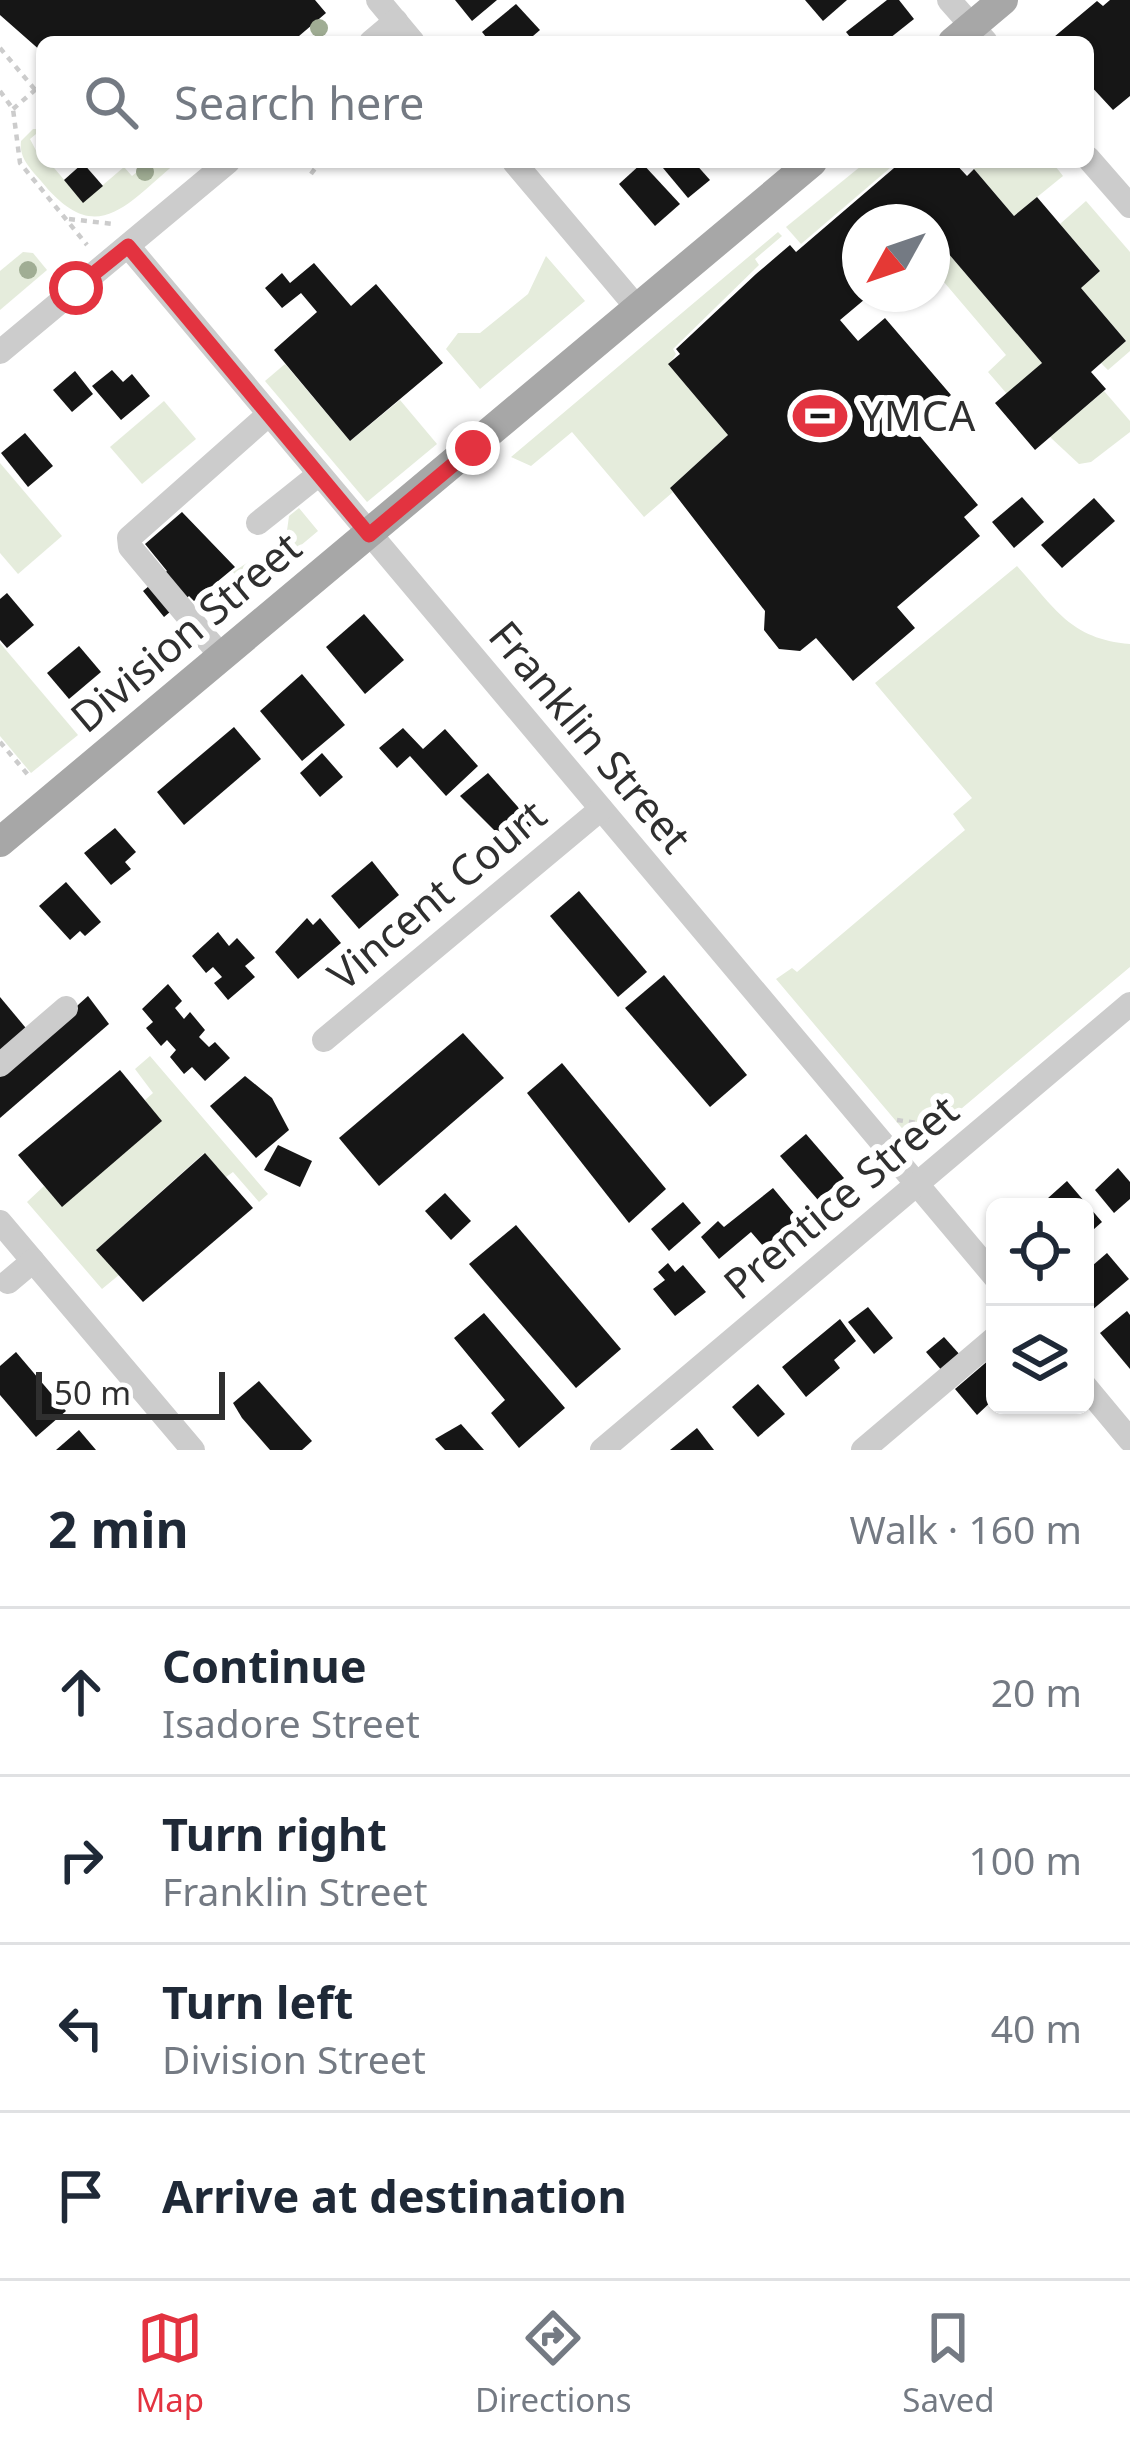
<!DOCTYPE html>
<html lang="en">
<head>
<meta charset="utf-8">
<style>
  :root { --surface:#fff; --page:#f6f6f7; --text:#1f2937; --muted:#747a83; --line:#e0e1e3; --accent:#e33340 }
  body { margin:0; font-family:"Noto Sans",sans-serif; background:var(--page); color:var(--text) }
  .controls { position:absolute; right:36px; bottom:36px; display:grid; overflow:hidden; border-radius:18px; box-shadow:0 3px 9px #0004 }
  .controls button { width:108px; height:108px; display:grid; place-items:center; padding:0; border:0; border-bottom:3px solid var(--line); background:var(--surface); color:var(--text); font:60px sans-serif }
  .compass { position:absolute; left:842px; top:204px; width:108px; height:108px; border-radius:50%; background:var(--surface); box-shadow:0 3px 9px #0004; rotate:230deg }
  .scale { position:absolute; left:36px; bottom:30px; width:189px; box-sizing:border-box; padding-left:12px; border:6px solid #2f2f2f; border-top:0; font-size:33px; line-height:42px; white-space:nowrap; color:#2f2f2f; -webkit-text-stroke:9px #fff; paint-order:stroke }
  .stop { position:absolute; width:36px; height:36px; margin:-27px; border:9px solid #e33340; border-radius:50%; background:#fff }
  .stop.end { background:#e33340; border-color:#fff; box-shadow:0 3px 12px #0008 }
  .list { margin:0; padding:0; list-style:none }
  h2 { display:flex; justify-content:space-between; align-items:center; height:156px; margin:0; padding:0 48px; font-size:51px }
  h2 small { font-size:39px; font-weight:400; color:var(--muted) }
  .list li { display:grid; grid-template-columns:78px 1fr auto; gap:36px; align-items:center; box-sizing:border-box; height:168px; padding:0 48px; border-top:3px solid var(--line) }
  .list b { display:block; font-size:45px; white-space:nowrap }
  .list p { margin:0; font-size:39px; white-space:nowrap; color:var(--muted) }
  .list em { font-size:39px; font-style:normal; color:var(--muted) }
  .icon { flex:none; width:66px; height:66px; fill:none; stroke:currentColor; stroke-width:2; stroke-linecap:round; stroke-linejoin:round }
  .map { position:relative; flex:none; width:1130px; height:1450px; overflow:hidden }
  .search { position:absolute; background:var(--surface); box-shadow:0 3px 9px #0004; left:36px; right:36px; top:36px; height:132px; display:flex; align-items:center; gap:30px; box-sizing:border-box; padding:0 42px; border-radius:18px; color:var(--muted); font-size:45px }
  .sheet { height:828px; background:var(--surface) }
  nav { display:flex; justify-content:space-around; align-items:center; box-sizing:border-box; height:168px; border-top:3px solid var(--line); background:var(--surface); font-size:33px; color:var(--muted) }
  nav a { display:grid; justify-items:center; gap:6px }
  nav .on { color:var(--accent) }
  .map>svg:first-child { display:block }
  .green { fill:#e5ecdc }
  .building { fill:#161616 }
  .lines { fill:none; stroke-linecap:round; stroke-linejoin:round }
  .path { stroke:#ccc; stroke-width:4.5; stroke-dasharray:6 6; stroke-linecap:butt }
  .minor { stroke:#ccc; stroke-width:24 }
  .major { stroke:#a7a7a7; stroke-width:30 }
  .tree { fill:#a0ad94 }
  .route { stroke:#e33340; stroke-width:15 }
  .labels { text-anchor:middle; stroke-width:12; stroke-linejoin:round; paint-order:stroke }
  .poi-label { font-size:42px; fill:#2f2f2f; stroke:#fff; text-anchor:start }
  .street-label { font-size:42px; fill:#2f2f2f; stroke:#fff }
</style>
</head>
<body>
<div class="map">
<svg width="1130" height="1450" viewBox="0 0 1130 1450">
  <rect width="100%" height="100%" fill="#fff"/>
  <g class="green">
    <path d="M 33,129 L 42,129 L 30,139 L 42,162 L 49,162 L 83,202 L 124,167 L 132,176 L 149,162 L 177,162 C 125,206 96,249 41,181 C 30,168 19,158 21,141 Z"/>
    <polygon points="866,162 897,162 801,244 786,227"/>
    <polygon points="983,162 1052,162 1063,176 1014,216 974,169"/>
    <polygon points="1086,201 1130,252 1130,351 1108,370 1101,363 1126,341 1081,288 1100,271 1060,224"/>
    <polygon points="778,232 782,236 755,259 759,265 673,349 676,354 669,365 728,435 670,488 673,492 644,517 572,432 531,466 511,457"/>
    <polygon points="936,239 1042,363 1007,394 988,372 1006,355 932,268"/>
    <polygon points="23,252 33,253 47,270 0,310 0,271"/>
    <polygon points="546,256 585,301 480,389 446,349 458,333 480,333 528,294"/>
    <polygon points="285,364 350,441 400,400 437,444 367,502 265,381"/>
    <polygon points="1104,391 1130,421 1130,432 1091,462 1079,464 1050,437"/>
    <polygon points="164,401 196,439 142,484 110,447"/>
    <polygon points="0,463 62,536 18,574 0,553"/>
    <polygon points="299,508 318,531 269,572 240,581 233,572 250,561 256,563 286,538 289,516"/>
    <path d="M 1017,566 C 1055,608 1070,639 1130,644 L 1130,967 L 917,1146 L 776,979 L 792,968 L 797,972 L 965,830 L 953,814 L 972,798 L 875,683 Z"/>
    <polygon points="0,643 78,735 31,773 0,736"/>
    <polygon points="150,1056 268,1194 259,1202 233,1172 226,1177 204,1153 97,1249 119,1275 102,1289 27,1202 44,1186 62,1206 161,1121 145,1100 153,1093 135,1069"/>
  </g>
  <g class="building">
    <polygon points="0,0 315,0 326,13 292,42 42,42 42,52 0,15"/>
    <polygon points="455,0 497,0 472,21"/>
    <polygon points="805,0 847,0 823,21"/>
    <polygon points="887,0 899,0 914,19 885,42 854,42 846,32"/>
    <polygon points="1110,0 1130,0 1130,96 1113,110 1088,83 1088,42 1048,42 1097,1 1103,6"/>
    <polygon points="516,4 540,30 526,42 490,42 482,32"/>
    <polygon points="658,162 694,162 710,180 688,198"/>
    <polygon points="901,162 954,162 967,176 974,169 1014,216 1037,197 1100,271 1081,288 1126,341 1091,372 1106,389 1035,450 995,403 1042,363 936,239 932,242 932,222 860,222 860,294 871,294 840,320 858,341 885,318 951,395 913,428 978,505 964,517 980,536 897,607 915,628 853,681 816,638 800,651 779,649 764,630 765,611 670,488 728,435 668,364 680,354 676,349 756,274 790,245 796,252"/>
    <polygon points="83,163 103,186 83,203 64,180"/>
    <polygon points="642,163 680,204 655,226 619,184"/>
    <polygon points="314,263 351,306 376,284 443,363 350,441 274,350 317,312 301,293 282,308 265,288 282,273 290,283"/>
    <polygon points="112,370 123,382 132,374 150,396 121,420 92,386"/>
    <polygon points="75,371 93,394 72,412 53,390"/>
    <polygon points="25,433 53,466 28,487 1,453"/>
    <polygon points="1022,497 1044,522 1014,548 992,522"/>
    <polygon points="1094,498 1115,521 1062,568 1041,545"/>
    <polygon points="182,512 235,567 194,601 189,596 164,617 143,591 167,571 145,544"/>
    <polygon points="7,593 34,625 7,648 0,640 0,599"/>
    <polygon points="364,614 404,660 365,694 326,647"/>
    <polygon points="79,646 101,672 69,699 47,673"/>
    <polygon points="302,674 345,725 302,761 260,711"/>
    <polygon points="234,727 261,759 184,825 157,792"/>
    <polygon points="403,728 423,749 445,729 478,766 446,796 410,756 397,768 379,748"/>
    <polygon points="322,753 343,777 320,797 300,773"/>
    <polygon points="488,773 533,824 509,845 460,796"/>
    <polygon points="115,828 136,852 125,862 131,869 111,885 84,853"/>
    <polygon points="372,861 399,895 359,929 331,896"/>
    <polygon points="66,882 101,922 85,936 80,931 70,940 39,906"/>
    <polygon points="579,891 647,972 618,997 550,916"/>
    <polygon points="307,918 313,925 320,918 341,943 298,979 275,952"/>
    <polygon points="218,932 229,946 237,938 255,958 245,966 255,977 228,1000 214,983 222,977 213,967 206,973 192,956"/>
    <polygon points="664,975 747,1075 710,1107 625,1008"/>
    <polygon points="168,984 182,1001 175,1008 184,1019 190,1012 205,1030 199,1037 209,1047 215,1042 230,1058 205,1081 192,1067 184,1074 170,1057 176,1050 167,1040 161,1046 146,1028 153,1022 142,1009"/>
    <polygon points="88,996 109,1024 0,1118 0,1075"/>
    <polygon points="0,997 30,1033 0,1058"/>
    <polygon points="463,1033 504,1078 379,1186 339,1138"/>
    <polygon points="562,1063 666,1189 629,1223 527,1093"/>
    <polygon points="120,1070 162,1121 62,1207 18,1155"/>
    <polygon points="245,1076 272,1098 289,1130 256,1158 210,1106"/>
    <polygon points="806,1134 844,1178 818,1200 780,1156"/>
    <polygon points="278,1145 312,1161 300,1187 264,1170"/>
    <polygon points="205,1153 253,1208 143,1302 96,1250"/>
    <polygon points="1118,1168 1130,1182 1130,1199 1114,1213 1095,1190"/>
    <polygon points="1067,1181 1102,1222 1085,1237 1085,1207 1038,1207"/>
    <polygon points="773,1188 798,1218 764,1247 751,1232 719,1259 701,1237 718,1221 724,1227"/>
    <polygon points="445,1193 471,1221 451,1240 425,1211"/>
    <polygon points="683,1202 701,1223 669,1251 651,1229"/>
    <polygon points="516,1225 621,1349 576,1388 469,1264"/>
    <polygon points="1107,1253 1129,1279 1085,1316 1085,1272"/>
    <polygon points="668,1263 675,1272 683,1265 706,1292 675,1316 653,1289 665,1280 658,1272"/>
    <polygon points="868,1307 893,1338 874,1354 848,1322"/>
    <polygon points="1127,1311 1130,1315 1130,1369 1100,1333"/>
    <polygon points="484,1313 565,1408 519,1448 491,1413 505,1400 454,1338"/>
    <polygon points="840,1319 856,1341 834,1360 840,1368 806,1397 782,1367"/>
    <polygon points="944,1337 961,1356 943,1372 926,1352"/>
    <polygon points="16,1352 66,1411 36,1437 0,1395 0,1366"/>
    <polygon points="990,1359 995,1364 995,1398 977,1415 955,1389"/>
    <polygon points="259,1381 312,1441 302,1450 270,1450 242,1418 233,1403"/>
    <polygon points="758,1384 785,1414 758,1437 732,1407"/>
    <polygon points="461,1424 484,1450 445,1450 435,1439"/>
    <polygon points="697,1428 714,1450 670,1450"/>
    <polygon points="79,1430 96,1450 56,1450"/>
  </g>
  <g class="lines">
    <g class="path">
      <polyline points="0,48 42,98"/>
      <polyline points="0,91 13,109 20,163 87,245"/>
      <polyline points="13,109 42,84"/>
      <polyline points="311,174 320,162"/>
      <polyline points="69,219 113,224"/>
      <polyline points="0,742 29,776"/>
      <polyline points="897,1120 944,1127"/>
    </g>
    <g class="minor">
      <polyline points="378,0 413,42"/>
      <polyline points="949,0 986,42"/>
      <polyline points="371,42 396,21"/>
      <polyline points="1088,158 1130,206"/>
      <polyline points="514,162 639,310"/>
      <polyline points="128,246 995,1277"/>
      <polyline points="0,352 228,162"/>
      <polyline points="258,523 318,475"/>
      <polyline points="222,657 130,547 129,538 268,415"/>
      <polyline points="324,1040 601,809"/>
      <polyline points="0,1065 66,1008"/>
      <polyline points="0,1222 193,1450"/>
      <polyline points="8,1282 33,1261"/>
      <polyline points="1085,1386 1130,1440"/>
      <polyline points="602,1450 1130,1004"/>
      <polyline points="863,1450 995,1338"/>
    </g>
    <g class="major">
      <polyline points="953,42 1003,0"/>
      <polyline points="0,842 812,162"/>
    </g>
  </g>
  <g class="tree">
    <circle cx="319" cy="28" r="9"/>
    <circle cx="145" cy="172" r="9"/>
    <circle cx="28" cy="270" r="9"/>
  </g>
  <g class="lines">
    <polyline class="route" points="76,288 128,246 369,535 473,448"/>
  </g>
  <defs>
    <symbol id="stadium-bare" viewBox="-9 -9 18 18"><path d="M0-5a6.5 5 0 1 0 0 10a6.5 5 0 1 0 0-10ZM-3.5-1.8h7v3.6h-7Z" fill="#e33340" stroke="#fff" stroke-width="2.5" paint-order="stroke"/></symbol>
  </defs>
  <g fill-rule="evenodd">
    <use href="#stadium-bare" x="782" y="378" width="76" height="76"/>
  </g>
  <g class="labels">
    <g class="poi-label">
      <text x="860" y="431">YMCA</text>
    </g>
    <g class="street-label">
      <text transform="translate(186 632) rotate(-40)" y="15">Division Street</text>
      <text transform="translate(590 737) rotate(50)" y="15">Franklin Street</text>
      <text transform="translate(437 895) rotate(-40)" y="15">Vincent Court</text>
      <text transform="translate(841 1197) rotate(-40)" y="15">Prentice Street</text>
    </g>
  </g>
</svg>
<div class="controls">
<button><svg class="icon" aria-label="locate" viewBox="0 0 24 24"><circle cx="12" cy="12" r="6"/><path d="M12 2v4M12 18v4M2 12h4M18 12h4"/></svg></button>
<button><svg class="icon" aria-label="layers" viewBox="0 0 24 24"><path d="M12 4l9 5-9 5-9-5zM3 14l9 5 9-5"/></svg></button>
</div>
<svg class="compass" viewBox="-18 -18 36 36"><path d="M0-13l5 13h-10z" fill="#e53935"/><path d="M0 13l5-13h-10z" fill="#747a83"/></svg>
<div class="scale">50 m</div>
<div class="stop" style="left:76px;top:288px"></div>
<div class="stop end" style="left:473px;top:448px"></div>
<div class="search"><svg class="icon" aria-label="search" viewBox="0 0 24 24"><circle cx="10" cy="10" r="6"/><path d="M15 15l6 6"/></svg>Search here</div>
</div>
<section class="sheet">
<h2>2 min<small>Walk · 160 m</small></h2>
<ul class="list">
<li><svg class="icon" aria-label="ahead" viewBox="0 0 24 24"><path d="M12 20V5M6 11l6-6 6 6"/></svg><div><b>Continue</b><p>Isadore Street</p></div><em>20 m</em></li>
<li><svg class="icon" aria-label="right" viewBox="0 0 24 24"><path d="M7 20v-9h11M14 6l5 5-5 5"/></svg><div><b>Turn right</b><p>Franklin Street</p></div><em>100 m</em></li>
<li><svg class="icon" aria-label="left" viewBox="0 0 24 24"><path d="M17 20v-9H6M10 6l-5 5 5 5"/></svg><div><b>Turn left</b><p>Division Street</p></div><em>40 m</em></li>
<li><svg class="icon" aria-label="arrive" viewBox="0 0 24 24"><path d="M6 21V4h12l-3 4 3 4H6"/></svg><div><b>Arrive at destination</b></div></li>
</ul>
</section>
<nav>
<a class="on"><svg class="icon" aria-label="map" viewBox="0 0 24 24"><path d="M3 6l6-2 6 2 6-2v14l-6 2-6-2-6 2zM9 4v14M15 6v14"/></svg>Map</a>
<a><svg class="icon" aria-label="directions" viewBox="0 0 24 24"><path d="M12 3l9 9-9 9-9-9zM9 14v-3h6M13 9l2 2-2 2"/></svg>Directions</a>
<a><svg class="icon" aria-label="saved" viewBox="0 0 24 24"><path d="M7 4h10v16l-5-4-5 4z"/></svg>Saved</a>
</nav>
</body>
</html>
